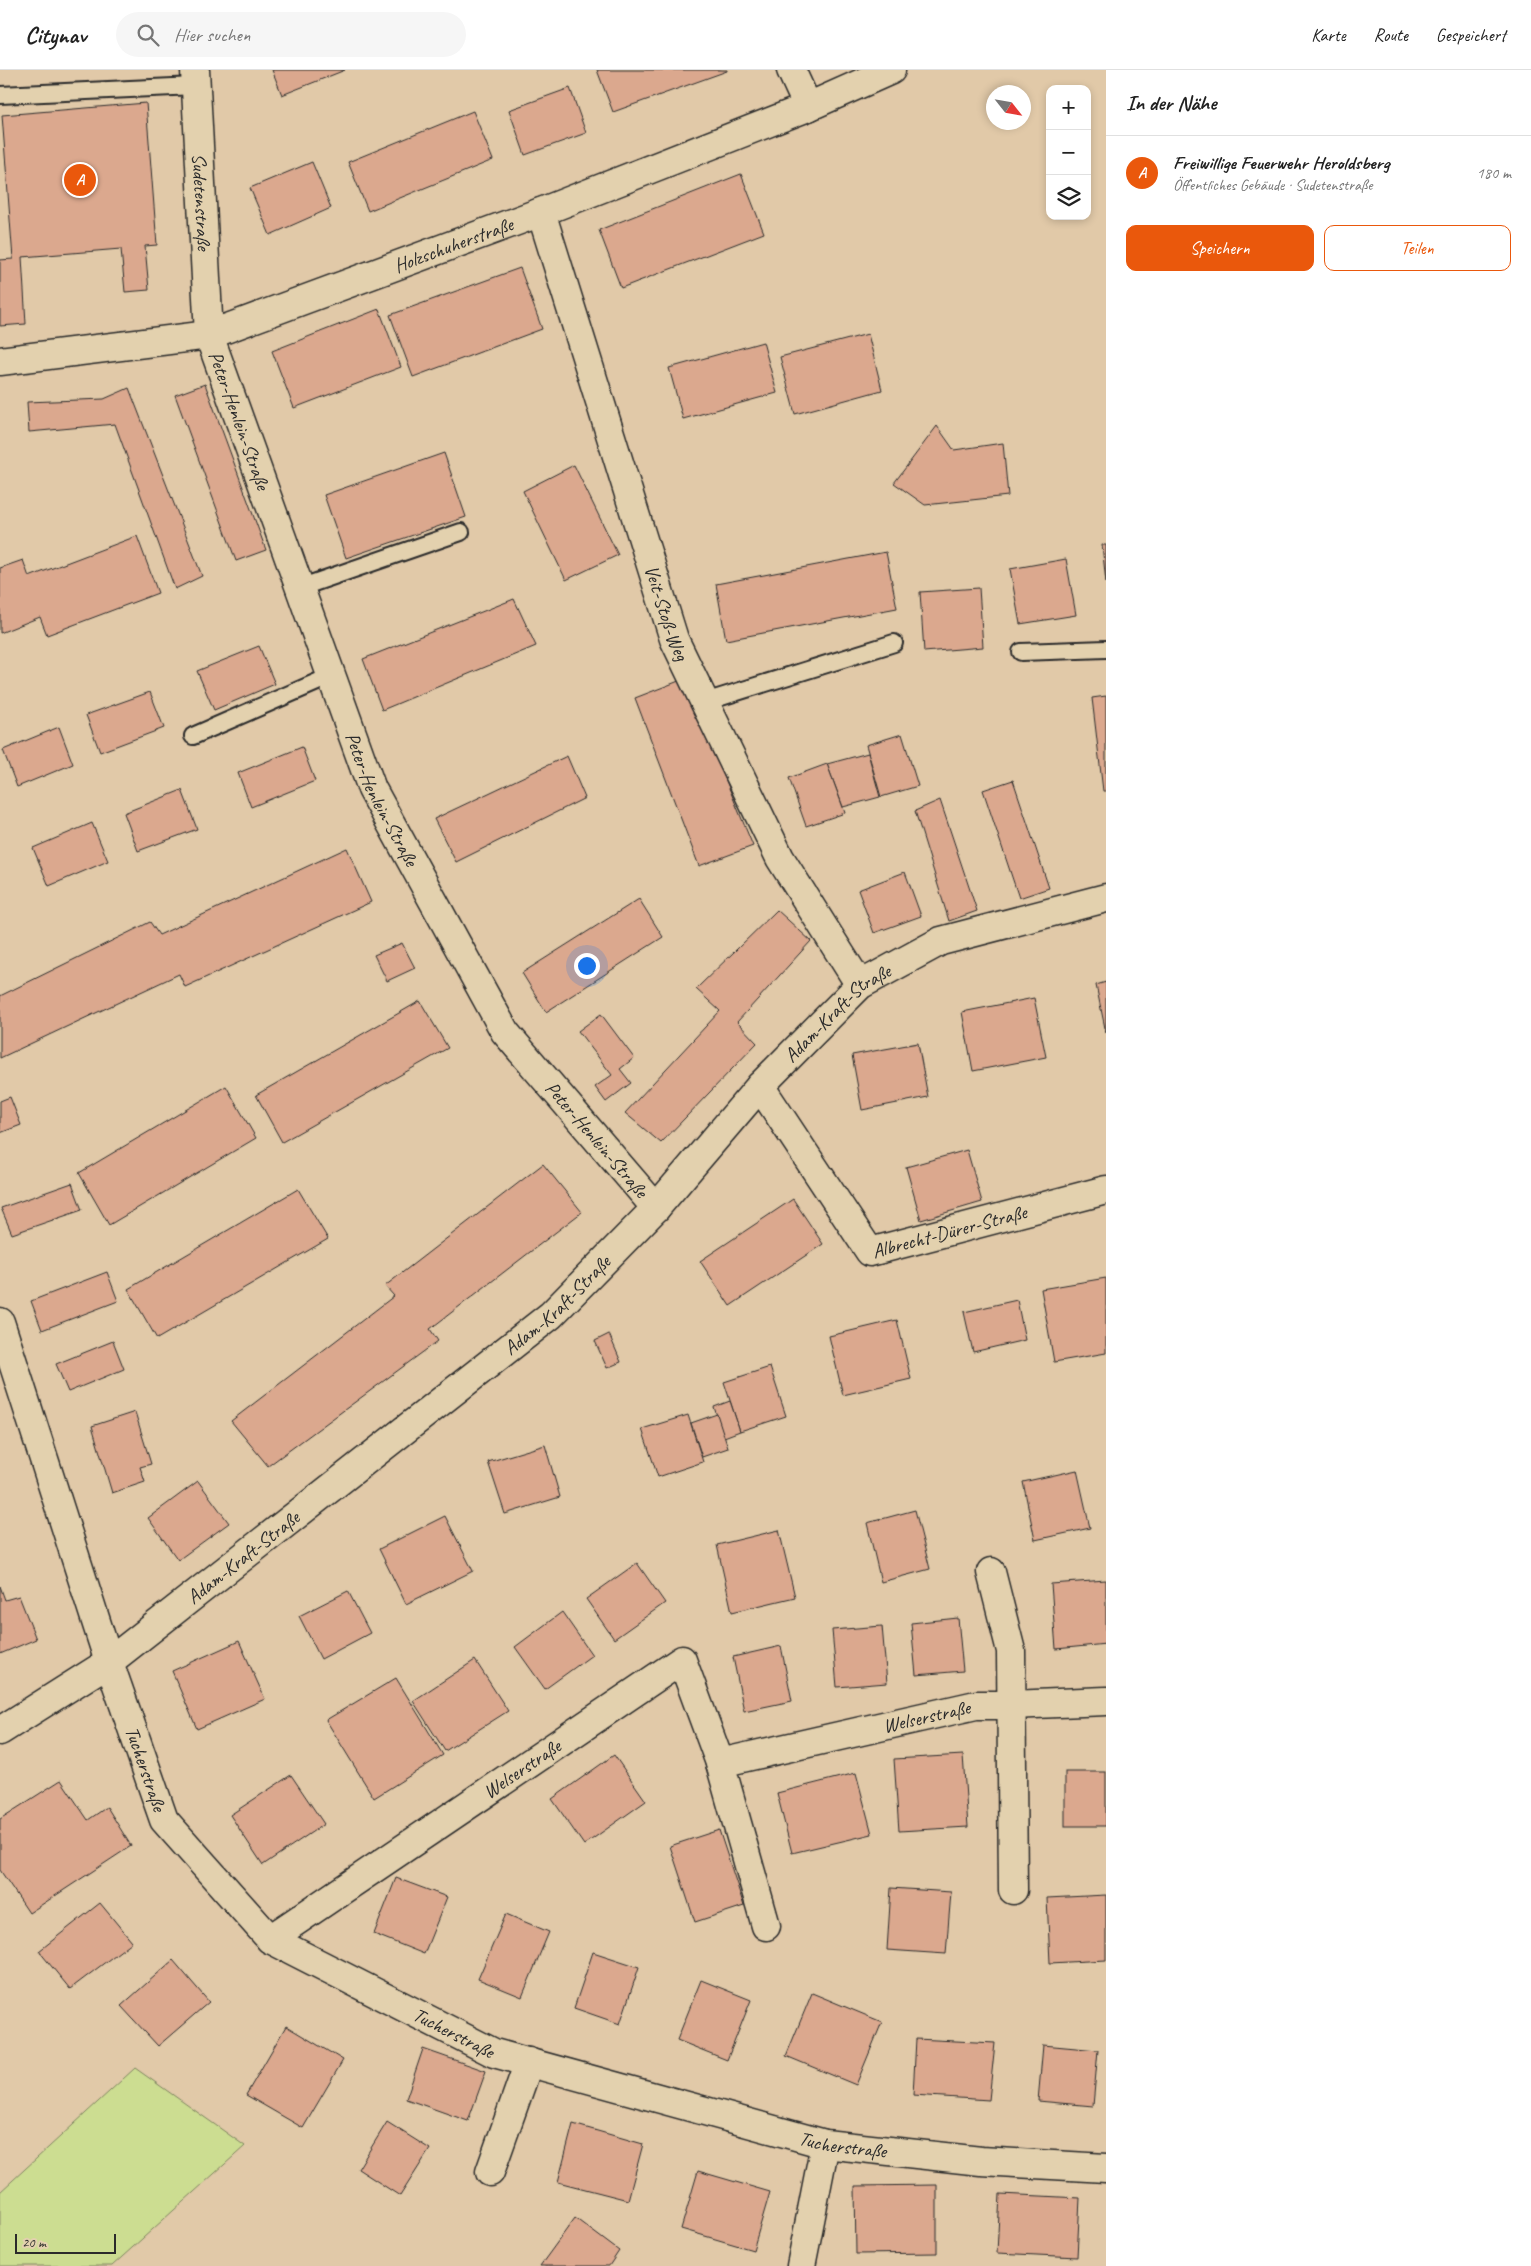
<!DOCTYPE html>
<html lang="de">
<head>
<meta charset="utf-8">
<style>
  :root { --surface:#fff; --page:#f6f6f6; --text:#222; --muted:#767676; --line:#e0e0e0; --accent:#ea580c }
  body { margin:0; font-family:Caveat,sans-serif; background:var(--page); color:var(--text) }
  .controls { position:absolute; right:15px; top:15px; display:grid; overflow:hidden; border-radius:10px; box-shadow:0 2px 8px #0003 }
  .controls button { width:45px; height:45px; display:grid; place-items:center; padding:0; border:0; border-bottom:1px solid var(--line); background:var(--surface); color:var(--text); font:25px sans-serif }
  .compass { position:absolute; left:986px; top:15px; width:45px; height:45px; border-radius:50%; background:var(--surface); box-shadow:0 2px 8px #0003; rotate:121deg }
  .scale { position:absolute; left:15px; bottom:12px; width:101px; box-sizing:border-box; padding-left:5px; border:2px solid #2b2b2b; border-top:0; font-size:14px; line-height:18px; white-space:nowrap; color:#2b2b2b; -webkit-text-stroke:4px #e3d1ae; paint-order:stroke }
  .you { position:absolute; left:586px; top:895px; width:18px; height:18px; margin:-12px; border:4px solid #fff; border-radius:50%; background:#1a73e8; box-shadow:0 0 0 8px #1a73e833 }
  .badge { display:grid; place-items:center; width:32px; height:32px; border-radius:50%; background:var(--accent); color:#fff; font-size:16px; font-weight:700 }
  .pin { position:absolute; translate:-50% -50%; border:2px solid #fff; box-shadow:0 1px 5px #0006 }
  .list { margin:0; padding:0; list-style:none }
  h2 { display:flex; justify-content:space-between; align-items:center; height:65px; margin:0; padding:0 20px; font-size:21px }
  h2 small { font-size:16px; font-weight:400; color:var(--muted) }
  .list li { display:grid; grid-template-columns:32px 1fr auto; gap:15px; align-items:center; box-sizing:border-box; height:75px; padding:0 20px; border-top:1px solid var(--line) }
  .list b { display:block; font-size:19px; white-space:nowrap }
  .list p { margin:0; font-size:16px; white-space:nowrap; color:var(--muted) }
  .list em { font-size:16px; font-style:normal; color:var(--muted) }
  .actions { display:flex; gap:10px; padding:15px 20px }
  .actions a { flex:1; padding:11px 0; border:1px solid var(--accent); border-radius:10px; text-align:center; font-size:18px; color:var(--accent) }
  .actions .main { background:var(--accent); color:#fff }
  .icon { flex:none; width:28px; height:28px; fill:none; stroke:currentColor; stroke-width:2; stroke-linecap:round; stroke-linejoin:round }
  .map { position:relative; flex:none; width:1106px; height:2196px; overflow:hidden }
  header { display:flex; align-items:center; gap:30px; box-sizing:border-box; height:70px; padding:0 25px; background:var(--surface); border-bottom:1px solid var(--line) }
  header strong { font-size:24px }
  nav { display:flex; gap:28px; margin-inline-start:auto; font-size:18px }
  .search { width:350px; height:45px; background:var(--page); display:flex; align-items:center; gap:12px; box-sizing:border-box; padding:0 18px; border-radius:28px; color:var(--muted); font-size:19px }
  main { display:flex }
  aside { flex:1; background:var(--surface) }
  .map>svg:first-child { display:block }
  .green { fill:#ccdd91; stroke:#7c845e }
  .building { fill:#dba88e; stroke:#2b2b2b }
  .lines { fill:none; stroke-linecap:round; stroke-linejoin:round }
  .service-casing { stroke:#2b2b2b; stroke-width:20 }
  .minor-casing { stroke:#2b2b2b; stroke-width:31 }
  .service { stroke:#e3d1ae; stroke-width:16 }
  .minor { stroke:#e3d1ae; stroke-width:28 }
  .labels { text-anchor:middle; stroke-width:4; stroke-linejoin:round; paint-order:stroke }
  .street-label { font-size:20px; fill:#2b2b2b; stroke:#e3d1ae }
</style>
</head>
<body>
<header>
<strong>Citynav</strong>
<div class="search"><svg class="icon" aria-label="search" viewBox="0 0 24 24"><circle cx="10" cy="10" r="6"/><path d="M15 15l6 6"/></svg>Hier suchen</div>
<nav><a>Karte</a><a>Route</a><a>Gespeichert</a></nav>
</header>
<main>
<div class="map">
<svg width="1106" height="2196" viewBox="0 0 1106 2196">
  <rect width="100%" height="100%" fill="#e1c9a8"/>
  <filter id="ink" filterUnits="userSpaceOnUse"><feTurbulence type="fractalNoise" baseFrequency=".02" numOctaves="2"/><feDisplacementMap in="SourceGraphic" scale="10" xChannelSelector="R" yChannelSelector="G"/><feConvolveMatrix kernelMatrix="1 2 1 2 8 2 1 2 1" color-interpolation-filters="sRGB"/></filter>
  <g filter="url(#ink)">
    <polygon class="green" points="135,1998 245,2076 112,2196 0,2196 0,2122"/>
    <g class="building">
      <polygon points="272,0 345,0 282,25"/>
      <polygon points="597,0 727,0 727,1 613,42"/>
      <polygon points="570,18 586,63 525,85 509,40"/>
      <polygon points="146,33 157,175 145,176 149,220 125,222 121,179 22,187 26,254 0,256 0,190 13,189 2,45"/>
      <polygon points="473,41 493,90 368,141 348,92"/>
      <polygon points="312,92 331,138 270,165 250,118"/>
      <polygon points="741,104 764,163 621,218 599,160"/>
      <polygon points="520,198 542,259 413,307 390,245"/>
      <polygon points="379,239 401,297 294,338 272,281"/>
      <polygon points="868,264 882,320 795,344 780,287"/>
      <polygon points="763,272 777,323 683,349 669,298"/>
      <polygon points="205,314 266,480 236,491 175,325"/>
      <polygon points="129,318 202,506 175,519 115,354 29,362 27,332 104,329"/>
      <polygon points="937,356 954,380 1003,373 1008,426 925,435 894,413"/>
      <polygon points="444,383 466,447 346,488 324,425"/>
      <polygon points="574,395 618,485 566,510 523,421"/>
      <polygon points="137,466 158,523 47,565 40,547 0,563 0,498 23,490 29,507"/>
      <polygon points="1102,475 1106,475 1106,513"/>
      <polygon points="886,482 897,538 726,570 716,514"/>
      <polygon points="1066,489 1076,545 1020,554 1010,499"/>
      <polygon points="979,518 983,577 924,582 920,522"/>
      <polygon points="514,529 536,576 382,640 363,589"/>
      <polygon points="259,576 275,614 214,640 197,601"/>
      <polygon points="684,609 753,776 699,796 635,628"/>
      <polygon points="150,622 164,658 100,682 86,645"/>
      <polygon points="1106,626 1106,721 1103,721 1092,628"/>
      <polygon points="59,657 73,694 17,717 3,680"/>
      <polygon points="902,664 918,716 881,727 866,675"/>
      <polygon points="302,677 315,711 251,737 238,703"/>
      <polygon points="868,683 880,727 843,737 827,694"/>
      <polygon points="567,686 585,728 456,792 434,749"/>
      <polygon points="827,694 845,743 806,756 789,708"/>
      <polygon points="1013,710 1049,818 1019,828 983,720"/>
      <polygon points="182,720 197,759 138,781 124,743"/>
      <polygon points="940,730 977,841 949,851 915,741"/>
      <polygon points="92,753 108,791 49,816 33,778"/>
      <polygon points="347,778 371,832 185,917 179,904 0,988 0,926 150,852 159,865"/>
      <polygon points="905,802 921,846 874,863 858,820"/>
      <polygon points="639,829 663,867 546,942 522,903"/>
      <polygon points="777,840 811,871 737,952 757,973 661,1073 625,1043 720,941 696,919"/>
      <polygon points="402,873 415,898 387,911 374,885"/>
      <polygon points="1106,912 1106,963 1096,915"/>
      <polygon points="1034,928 1046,987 973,1001 962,942"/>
      <polygon points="420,931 448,978 282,1072 256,1025"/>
      <polygon points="601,944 634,988 620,999 631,1013 606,1032 595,1017 612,1005 578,961"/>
      <polygon points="918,973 928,1027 862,1040 852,985"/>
      <polygon points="226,1016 256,1068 109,1155 79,1103"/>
      <polygon points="10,1027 21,1055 0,1063 0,1031"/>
      <polygon points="967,1080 982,1132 921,1150 906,1097"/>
      <polygon points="543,1094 582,1142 430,1259 438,1271 268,1396 231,1351 394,1226 385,1216"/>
      <polygon points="72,1113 82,1140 12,1164 1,1138"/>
      <polygon points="298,1119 328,1169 157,1269 128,1219"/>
      <polygon points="793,1129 823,1174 730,1236 700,1191"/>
      <polygon points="107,1202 118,1231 42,1260 31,1231"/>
      <polygon points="1106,1208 1106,1283 1054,1292 1041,1219"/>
      <polygon points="1017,1230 1025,1270 973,1282 964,1242"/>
      <polygon points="897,1250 911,1309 843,1325 829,1266"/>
      <polygon points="609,1264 621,1292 607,1298 595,1271"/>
      <polygon points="113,1271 124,1299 68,1322 56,1294"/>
      <polygon points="770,1297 786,1346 740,1361 724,1312"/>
      <polygon points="730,1331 740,1361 724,1367 714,1337"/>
      <polygon points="135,1342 151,1394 140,1397 145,1412 112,1423 92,1356"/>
      <polygon points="717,1344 728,1378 702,1387 691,1353"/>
      <polygon points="688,1345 703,1392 658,1407 642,1359"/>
      <polygon points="545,1375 560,1427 505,1444 488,1392"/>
      <polygon points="1077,1400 1090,1458 1035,1470 1023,1412"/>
      <polygon points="198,1411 229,1453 178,1490 148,1448"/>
      <polygon points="915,1440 930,1499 881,1512 867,1453"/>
      <polygon points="445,1446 473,1501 406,1534 379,1479"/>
      <polygon points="779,1460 795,1527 732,1542 717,1475"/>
      <polygon points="637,1493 665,1533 614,1569 586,1529"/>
      <polygon points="1106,1510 1106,1574 1056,1579 1051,1514"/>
      <polygon points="0,1516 5,1530 19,1526 36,1569 0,1584"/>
      <polygon points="348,1521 370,1563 321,1589 299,1546"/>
      <polygon points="562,1542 592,1585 545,1619 515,1577"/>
      <polygon points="958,1548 963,1601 916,1605 911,1553"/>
      <polygon points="882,1556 887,1613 837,1617 832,1560"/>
      <polygon points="239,1571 265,1629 197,1659 172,1601"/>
      <polygon points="781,1576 792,1631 744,1641 733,1587"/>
      <polygon points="475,1590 508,1641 445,1681 413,1631"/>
      <polygon points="396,1608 443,1685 374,1728 326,1650"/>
      <polygon points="614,1685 646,1731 584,1775 552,1729"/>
      <polygon points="963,1685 968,1757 899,1761 894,1689"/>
      <rect x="1065" y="1702" width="41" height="54"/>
      <polygon points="856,1703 872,1764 792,1783 777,1723"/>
      <polygon points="291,1705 324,1754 263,1795 230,1745"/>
      <polygon points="61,1710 88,1750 107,1737 131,1776 29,1843 0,1800 0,1749"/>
      <polygon points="719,1760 744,1836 695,1852 670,1776"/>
      <polygon points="396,1808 447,1827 424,1884 374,1864"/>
      <polygon points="891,1818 951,1822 946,1884 887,1880"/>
      <polygon points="1106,1825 1106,1890 1050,1893 1047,1828"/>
      <polygon points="100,1833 132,1872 70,1919 39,1881"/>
      <polygon points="506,1844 549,1862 522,1927 478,1909"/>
      <polygon points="593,1882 639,1897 620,1954 574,1938"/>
      <polygon points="173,1890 209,1932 158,1976 121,1936"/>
      <polygon points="701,1910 751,1930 727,1990 677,1970"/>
      <polygon points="812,1923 882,1952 856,2015 786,1986"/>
      <polygon points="286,1956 343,1990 303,2058 246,2025"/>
      <polygon points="916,1969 995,1973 989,2030 913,2025"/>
      <polygon points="1043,1975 1098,1980 1093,2036 1038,2031"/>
      <polygon points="423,1979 486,2001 468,2051 406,2029"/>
      <polygon points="387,2052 430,2079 400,2126 358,2099"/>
      <polygon points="573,2054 643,2074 628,2130 558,2112"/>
      <polygon points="698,2101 770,2122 753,2180 681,2159"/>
      <polygon points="937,2115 937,2183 856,2184 855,2116"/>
      <polygon points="1000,2124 1080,2128 1077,2187 997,2183"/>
      <polygon points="575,2148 619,2181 609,2196 540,2196"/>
    </g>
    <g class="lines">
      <defs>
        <g id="service">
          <polyline points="0,25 195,16"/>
          <polyline points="299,518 461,462"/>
          <polyline points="1021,582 1106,579"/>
          <polyline points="705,632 894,573"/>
          <polyline points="193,666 331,606"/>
        </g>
        <g id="minor">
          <path id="s1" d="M 195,0 L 209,265 L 372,719 L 505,962 L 656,1138"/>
          <polyline points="791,0 808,37"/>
          <path id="s2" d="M 541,142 L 674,569 L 780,788 L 860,915"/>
          <path id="s3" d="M 0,291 L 209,265 L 541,142 L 808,37 L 891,0"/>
          <path id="s4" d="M 760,1016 L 870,1182 L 1106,1120"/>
          <path id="s5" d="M 0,1252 L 109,1592 L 164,1750 L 270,1869 L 494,1983 L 825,2074 L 981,2091 L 1106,2098"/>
          <polyline points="991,1502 1011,1581 1013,1820"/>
          <path id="s6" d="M 0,1661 L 109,1592 L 551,1245 L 656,1138 L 760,1016 L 860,915 L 941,871 L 1106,828"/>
          <polyline points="720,1693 766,1856"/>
          <path id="s7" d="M 270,1869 L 682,1590 L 720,1693 L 976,1635 L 1011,1635 L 1106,1631"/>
          <polyline points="490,2102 529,1992"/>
          <polyline points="801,2196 825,2074"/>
        </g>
      </defs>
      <use href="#service" class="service-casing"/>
      <use href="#minor" class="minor-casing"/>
      <use href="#service" class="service"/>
      <use href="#minor" class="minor"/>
    </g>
  </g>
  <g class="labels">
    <g class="street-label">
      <text dy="7" stroke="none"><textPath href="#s1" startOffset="132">Sudetenstraße</textPath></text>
      <text dy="7" stroke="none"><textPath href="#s3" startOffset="471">Holzschuherstraße</textPath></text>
      <text dy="7" stroke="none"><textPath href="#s1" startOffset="356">Peter-Henlein-Straße</textPath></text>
      <text dy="7" stroke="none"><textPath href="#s2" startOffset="420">Veit-Stoß-Weg</textPath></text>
      <text dy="7" stroke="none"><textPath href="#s1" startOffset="761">Peter-Henlein-Straße</textPath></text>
      <text dy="7" stroke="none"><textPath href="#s6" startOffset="1108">Adam-Kraft-Straße</textPath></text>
      <text dy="7" stroke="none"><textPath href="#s1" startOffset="1166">Peter-Henlein-Straße</textPath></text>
      <text dy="7" stroke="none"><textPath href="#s4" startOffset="281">Albrecht-Dürer-Straße</textPath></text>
      <text dy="7" stroke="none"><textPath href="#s6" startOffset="702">Adam-Kraft-Straße</textPath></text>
      <text dy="7" stroke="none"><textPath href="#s6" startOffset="299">Adam-Kraft-Straße</textPath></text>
      <text dy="7" stroke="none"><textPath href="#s7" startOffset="819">Welserstraße</textPath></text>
      <text dy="7" stroke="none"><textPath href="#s5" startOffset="470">Tucherstraße</textPath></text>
      <text dy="7" stroke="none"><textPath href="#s7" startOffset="304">Welserstraße</textPath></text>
      <text dy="7" stroke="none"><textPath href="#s5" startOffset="890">Tucherstraße</textPath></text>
      <text dy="7" stroke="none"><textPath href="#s5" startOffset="1296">Tucherstraße</textPath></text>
    </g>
  </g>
</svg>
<div class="controls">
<button>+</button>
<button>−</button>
<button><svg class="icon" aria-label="layers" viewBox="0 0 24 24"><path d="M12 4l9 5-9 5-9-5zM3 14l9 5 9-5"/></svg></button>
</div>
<svg class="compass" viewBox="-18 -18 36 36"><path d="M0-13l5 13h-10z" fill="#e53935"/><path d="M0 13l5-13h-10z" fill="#767676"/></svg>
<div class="scale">20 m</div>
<div class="you"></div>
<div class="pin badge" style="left:80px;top:110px">A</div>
</div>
<aside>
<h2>In der Nähe<small></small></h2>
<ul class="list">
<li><span class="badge">A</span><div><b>Freiwillige Feuerwehr Heroldsberg</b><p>Öffentliches Gebäude · Sudetenstraße</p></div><em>180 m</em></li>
</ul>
<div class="actions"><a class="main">Speichern</a><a>Teilen</a></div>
</aside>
</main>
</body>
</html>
